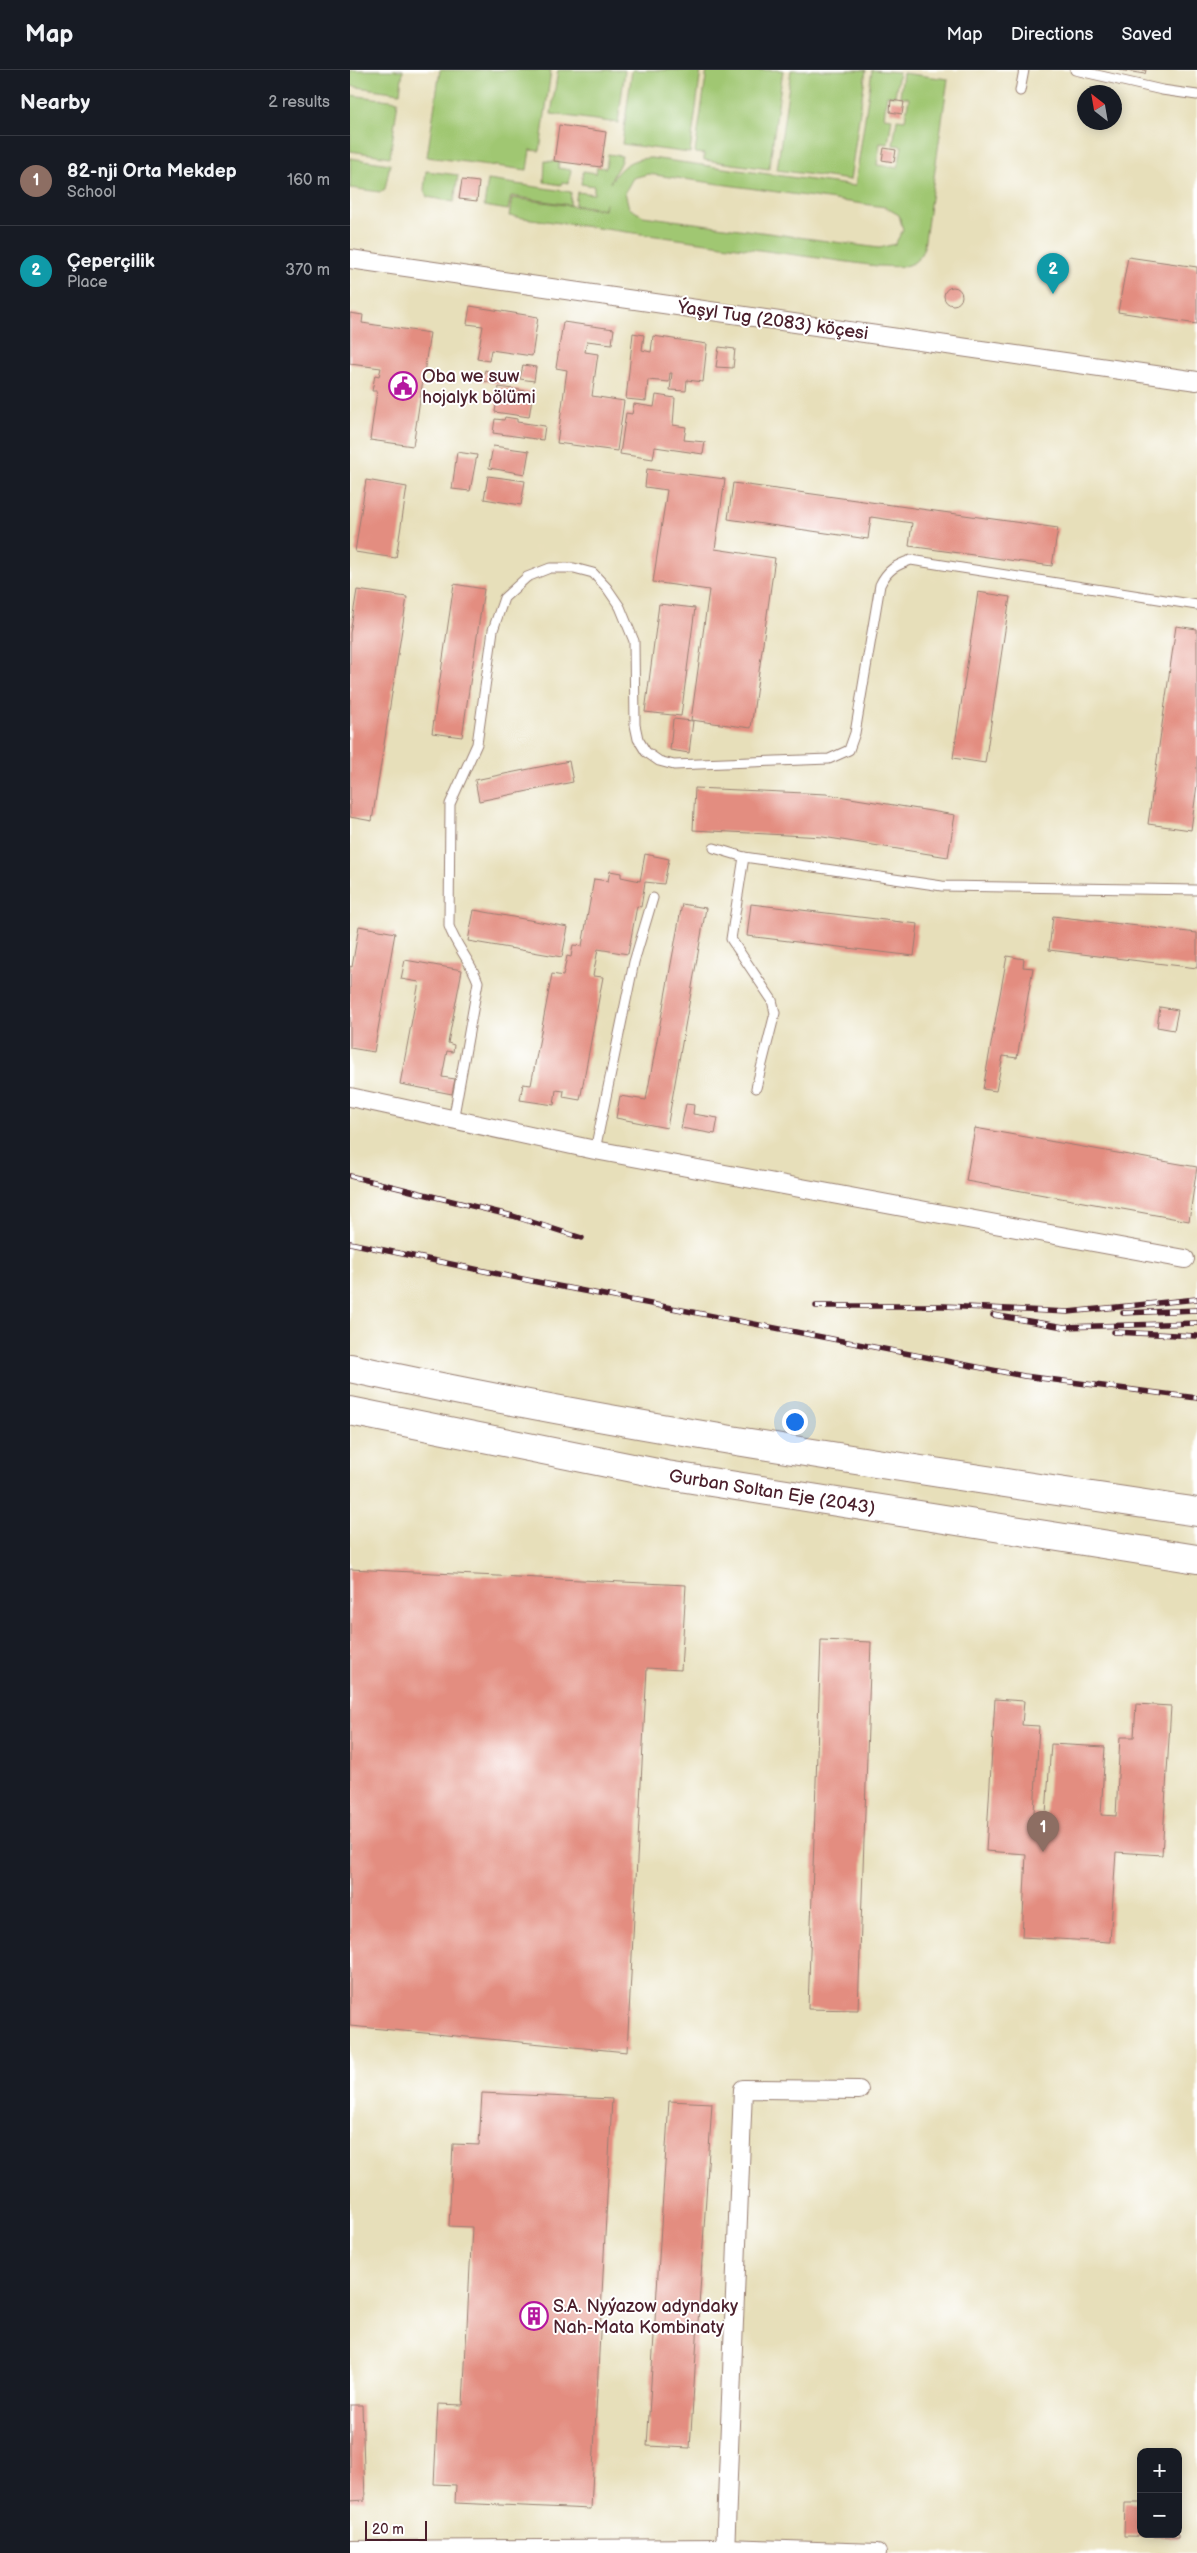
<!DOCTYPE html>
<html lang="en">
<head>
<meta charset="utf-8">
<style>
  :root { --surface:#171b24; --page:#242831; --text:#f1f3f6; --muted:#9ea1a6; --line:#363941; --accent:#d93025 }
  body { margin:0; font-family:"Balsamiq Sans",sans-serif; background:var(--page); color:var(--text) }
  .controls { position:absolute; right:15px; bottom:15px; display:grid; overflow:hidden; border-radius:10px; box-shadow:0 2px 12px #0003 }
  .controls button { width:45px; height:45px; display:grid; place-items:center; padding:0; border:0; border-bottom:1px solid var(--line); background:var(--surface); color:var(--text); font:25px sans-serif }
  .compass { position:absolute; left:727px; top:15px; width:45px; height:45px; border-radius:50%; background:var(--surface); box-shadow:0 2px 12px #0003; rotate:329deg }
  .scale { position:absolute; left:15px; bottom:12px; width:62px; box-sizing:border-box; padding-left:5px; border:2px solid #4a1f2b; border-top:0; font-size:14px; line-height:18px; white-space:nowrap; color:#4a1f2b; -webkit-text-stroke:4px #fff; paint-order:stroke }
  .you { position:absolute; left:444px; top:1351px; width:18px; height:18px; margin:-12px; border:4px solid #fff; border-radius:50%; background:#1a73e8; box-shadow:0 0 0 8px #1a73e833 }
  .badge { display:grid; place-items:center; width:32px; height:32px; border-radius:50%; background:var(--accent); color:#fff; font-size:16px; font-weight:700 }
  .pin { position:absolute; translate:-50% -41px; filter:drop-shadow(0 1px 2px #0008) }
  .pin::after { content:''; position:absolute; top:26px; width:18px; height:15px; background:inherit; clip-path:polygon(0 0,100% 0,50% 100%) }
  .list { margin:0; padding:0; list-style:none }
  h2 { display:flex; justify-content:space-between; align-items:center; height:65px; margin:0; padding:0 20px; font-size:21px }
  h2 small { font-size:16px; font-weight:400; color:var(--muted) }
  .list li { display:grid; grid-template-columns:32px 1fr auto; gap:15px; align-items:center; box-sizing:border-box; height:90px; padding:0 20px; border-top:1px solid var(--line) }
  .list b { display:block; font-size:19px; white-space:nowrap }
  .list p { margin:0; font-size:16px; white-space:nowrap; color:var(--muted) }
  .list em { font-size:16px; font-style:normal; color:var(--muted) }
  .map { position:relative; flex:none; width:847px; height:2483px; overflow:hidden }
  header { display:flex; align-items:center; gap:30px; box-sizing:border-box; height:70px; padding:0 25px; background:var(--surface); border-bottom:1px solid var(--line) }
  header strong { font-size:24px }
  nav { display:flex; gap:28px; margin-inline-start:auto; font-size:18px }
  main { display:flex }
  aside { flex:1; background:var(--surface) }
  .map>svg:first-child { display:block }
  .grass { fill:#a0c772; stroke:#75734e; fill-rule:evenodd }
  .building { fill:#e38d80 }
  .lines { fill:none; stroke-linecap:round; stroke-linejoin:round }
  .service-casing { stroke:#987f72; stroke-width:11 }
  .minor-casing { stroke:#987f72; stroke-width:20 }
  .trunk-casing { stroke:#987f72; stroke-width:30 }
  .service { stroke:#fff; stroke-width:9 }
  .minor { stroke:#fff; stroke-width:18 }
  .trunk { stroke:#fff; stroke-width:28 }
  .rail-casing { stroke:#4a1f2b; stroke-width:5.5 }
  .rail { stroke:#fff; stroke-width:4; stroke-dasharray:11; stroke-linecap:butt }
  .labels { text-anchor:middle; stroke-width:4; stroke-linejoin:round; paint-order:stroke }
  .street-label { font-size:18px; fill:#4a1f2b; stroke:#fff }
  .poi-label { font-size:18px; fill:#4a1f2b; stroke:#fff; text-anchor:start }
</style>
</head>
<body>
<header>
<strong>Map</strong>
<nav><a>Map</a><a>Directions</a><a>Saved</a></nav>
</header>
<main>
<aside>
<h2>Nearby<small>2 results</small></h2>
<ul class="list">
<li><span class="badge" style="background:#8d6e63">1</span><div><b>82-nji Orta Mekdep</b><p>School</p></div><em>160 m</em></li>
<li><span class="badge" style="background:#0f9aa8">2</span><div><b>Çeperçilik</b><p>Place</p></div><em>370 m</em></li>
</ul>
</aside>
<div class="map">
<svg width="847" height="2483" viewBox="0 0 847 2483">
  <rect width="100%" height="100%" fill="#fff"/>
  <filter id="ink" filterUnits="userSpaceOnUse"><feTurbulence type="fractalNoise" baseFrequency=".02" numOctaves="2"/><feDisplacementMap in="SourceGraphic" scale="10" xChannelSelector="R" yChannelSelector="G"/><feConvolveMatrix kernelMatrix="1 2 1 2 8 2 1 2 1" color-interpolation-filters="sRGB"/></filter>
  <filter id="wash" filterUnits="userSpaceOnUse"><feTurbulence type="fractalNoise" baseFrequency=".0096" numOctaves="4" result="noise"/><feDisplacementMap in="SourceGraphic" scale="20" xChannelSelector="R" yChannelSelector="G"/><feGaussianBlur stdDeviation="1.12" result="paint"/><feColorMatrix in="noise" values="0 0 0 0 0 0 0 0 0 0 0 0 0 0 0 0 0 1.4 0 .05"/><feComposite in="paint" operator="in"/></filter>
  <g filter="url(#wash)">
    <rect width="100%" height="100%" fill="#e7dfba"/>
    <g class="grass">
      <polygon points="0,0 53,0 50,23 0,16"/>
      <polygon points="90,0 201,0 190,81 180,80 177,100 77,87"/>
      <polygon points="208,0 275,0 268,53 201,44"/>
      <polygon points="282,0 351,0 340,83 272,74"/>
      <polygon points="357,0 433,0 419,99 354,90 354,84 345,83"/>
      <polygon points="441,0 516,0 500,110 427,100"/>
      <path d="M 522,0 L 549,2 L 545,26 L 537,25 L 534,47 L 542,48 L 538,74 L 530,73 L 527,95 L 548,98 L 552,76 L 543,75 L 547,49 L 555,50 L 559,28 L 550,26 L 553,3 L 598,9 L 574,177 C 566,202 548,196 527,196 L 159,146 L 162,128 L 254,140 L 255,133 L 254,139 L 225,135 L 227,122 L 244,124 L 244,116 L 231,114 L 233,101 L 246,103 L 247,97 L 256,98 L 258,84 L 272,86 C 270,97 263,103 260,113 C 270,96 282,88 301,88 L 505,116 ZM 298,104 L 535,137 L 549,145 L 553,160 L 545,174 L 529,178 L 293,146 L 279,138 L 275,122 L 283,108 Z"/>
      <polygon points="0,25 48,31 40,87 0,81"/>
      <polygon points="0,88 40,94 35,119 30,122 0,118"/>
      <polygon points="195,91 209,92 208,98 221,100 219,113 212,112 211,115 194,112"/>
      <polygon points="76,101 108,105 104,132 77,127 74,120"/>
      <polygon points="138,110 221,122 220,135 161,126 158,140 134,136"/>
    </g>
    <g id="blocks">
      <g class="building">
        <polygon points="769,0 796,0 795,4"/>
        <polygon points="541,30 554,32 552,44 540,42"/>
        <polygon points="209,55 256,62 251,97 204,91"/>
        <polygon points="534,78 546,80 544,92 532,90"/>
        <polygon points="112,110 129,112 127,131 109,129"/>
        <polygon points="778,187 847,197 847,254 768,242"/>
        <circle cx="603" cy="226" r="9"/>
        <polygon points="120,236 188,247 182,286 141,280 139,291 127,289 133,256 117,254"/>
        <polygon points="0,243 13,245 12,253 80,263 63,376 20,370 27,321 22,321 25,305 29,306 31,298 0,294"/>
        <polygon points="213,252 264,259 262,274 237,271 235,282 248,284 242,326 274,331 267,381 207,373 217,300 206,298"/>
        <polygon points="283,263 294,265 292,280 301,282 303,266 357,274 353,312 337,310 336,321 320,320 322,303 320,303 319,312 298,310 296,331 276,329"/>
        <polygon points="369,277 385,279 383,298 366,297"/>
        <polygon points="173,295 186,297 184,311 170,309"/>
        <polygon points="135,300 157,307 156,315 133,311"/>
        <polygon points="149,317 183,322 179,347 145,342"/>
        <polygon points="306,325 325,328 323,355 336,357 334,370 355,372 353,384 305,377 303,389 270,384 276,343 282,344 284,334 304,337"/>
        <polygon points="155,347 167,349 167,352 195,356 193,370 143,363 145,349 154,350"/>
        <polygon points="143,376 179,381 175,404 139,398"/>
        <polygon points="107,382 127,385 120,421 102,419"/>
        <polygon points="297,399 375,409 365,479 425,488 401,658 341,650 359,520 303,512 317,420 295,417"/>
        <polygon points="138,406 175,411 171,435 134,429"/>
        <polygon points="16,410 57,417 46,488 5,482"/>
        <polygon points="383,413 708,458 702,496 559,476 562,453 521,447 518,469 378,449"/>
        <polygon points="104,514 134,519 112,667 82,663"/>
        <polygon points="7,520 57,527 22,751 0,747 0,563"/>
        <polygon points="628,522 660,527 635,693 603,688"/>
        <polygon points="309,534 345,538 331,646 295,642"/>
        <polygon points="826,556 847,559 847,715 841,760 798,754"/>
        <polygon points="323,649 343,651 339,683 320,680"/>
        <polygon points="219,691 223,712 129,731 125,710"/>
        <polygon points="345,718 476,724 605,745 598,787 473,767 343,760"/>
        <polygon points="295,784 319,789 314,814 295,812 291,837 287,836 278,884 248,879 243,906 253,907 230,1030 213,1027 214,1021 206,1020 204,1035 170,1030 173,1014 181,1015 202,904 213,906 217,886 221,887 223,875 232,876 244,809 258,811 260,801 271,803 271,807 290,811"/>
        <polygon points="332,834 356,838 317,1058 266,1048 270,1026 296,1030"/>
        <polygon points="401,834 568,854 564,886 397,866"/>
        <polygon points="124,840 218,857 212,887 118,871"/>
        <polygon points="703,846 847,863 847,898 699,880"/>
        <polygon points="9,856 45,863 24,982 0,978 0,896 2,897"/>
        <polygon points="657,886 674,889 673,897 683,898 667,988 653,986 646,1021 633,1019"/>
        <polygon points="55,890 112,900 98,973 104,975 103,982 97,981 92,1007 105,1009 102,1024 50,1014 69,912 51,909"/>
        <polygon points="810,937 828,940 824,960 807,957"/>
        <polygon points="336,1034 344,1035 343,1044 368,1048 365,1064 331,1058"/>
        <polygon points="625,1058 847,1097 839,1151 616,1111"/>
        <polygon points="0,1499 336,1515 331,1600 297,1598 277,1982 0,1956"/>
        <polygon points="471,1570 521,1572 508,1940 458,1939"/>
        <polygon points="645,1629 674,1631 672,1655 689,1656 684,1743 696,1744 701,1674 755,1677 751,1745 766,1746 770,1667 784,1667 786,1634 821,1636 812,1785 766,1782 760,1872 672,1867 676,1784 636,1781"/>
        <polygon points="132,2023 262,2029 241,2439 105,2433 106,2415 84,2414 88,2334 113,2335 122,2157 99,2156 103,2074 129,2075"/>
        <polygon points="319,2031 362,2033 340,2378 297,2376"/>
        <polygon points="0,2335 12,2335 15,2430 0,2431"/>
        <polygon points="775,2433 791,2433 791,2464 829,2464 829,2467 774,2466"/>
      </g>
    </g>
  </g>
  <g filter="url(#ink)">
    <use href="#blocks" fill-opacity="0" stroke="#987f72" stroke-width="1"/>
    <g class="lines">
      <defs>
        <g id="service">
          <polyline points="725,0 812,20 847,25"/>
          <polyline points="670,21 674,0"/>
          <polyline points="364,778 394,787 592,816 847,820"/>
          <polyline points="394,787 381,869 422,930 425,943 406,1018"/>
          <path d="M 103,1051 L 128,912 C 121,891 106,877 99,856 L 100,734 L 127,674 L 143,560 L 154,528 L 177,507 L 200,498 L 224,498 L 243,503 L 257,518 L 270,537 L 284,571 L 285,655 L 288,669 L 296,682 L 309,691 L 324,695 L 479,689 L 499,680 L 505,663 L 530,515 C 537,500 546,495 561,490 L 847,535"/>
          <polyline points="245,1080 284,892 303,828"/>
        </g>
        <g id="minor">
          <polyline points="0,189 847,311"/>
          <polyline points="0,1027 245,1080 835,1189"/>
          <polyline points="0,2480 375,2478 527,2483"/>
          <polyline points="375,2483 393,2019 509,2020"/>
        </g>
        <g id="trunk">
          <path d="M 0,1298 C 280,1359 564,1399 847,1442"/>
          <path id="s1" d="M 0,1341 L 317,1405 L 847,1489"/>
        </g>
      </defs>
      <use href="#service" class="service-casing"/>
      <use href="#minor" class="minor-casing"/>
      <use href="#trunk" class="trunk-casing"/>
      <use href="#service" class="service"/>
      <use href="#minor" class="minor"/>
      <use href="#trunk" class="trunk"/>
      <defs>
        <g id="rail">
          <polyline points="0,1106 163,1146 232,1168"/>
          <polyline points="0,1173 187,1212 674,1306 847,1328"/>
          <polyline points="466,1236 594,1236 718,1242 847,1229"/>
          <polyline points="773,1243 847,1240"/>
          <polyline points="643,1245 714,1257 847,1253"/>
          <polyline points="764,1262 847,1266"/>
        </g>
      </defs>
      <use href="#rail" class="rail-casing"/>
      <use href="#rail" class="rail"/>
    </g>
  </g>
  <defs>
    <symbol id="civic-ring" viewBox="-11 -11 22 22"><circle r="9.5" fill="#fff" stroke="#b5179e" stroke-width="1.5"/><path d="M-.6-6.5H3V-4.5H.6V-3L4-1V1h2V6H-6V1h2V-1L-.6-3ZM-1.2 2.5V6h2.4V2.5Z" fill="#b5179e"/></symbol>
    <symbol id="building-ring" viewBox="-11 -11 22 22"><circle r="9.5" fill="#fff" stroke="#b5179e" stroke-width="1.5"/><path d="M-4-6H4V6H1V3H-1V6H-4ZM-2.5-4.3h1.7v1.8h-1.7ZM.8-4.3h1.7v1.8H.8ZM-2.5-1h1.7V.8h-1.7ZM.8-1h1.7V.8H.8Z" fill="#b5179e"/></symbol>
  </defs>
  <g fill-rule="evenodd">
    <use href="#civic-ring" x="37" y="300" width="32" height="32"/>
    <use href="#building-ring" x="168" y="2230" width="32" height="32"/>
  </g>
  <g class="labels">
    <g class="street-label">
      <text transform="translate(423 250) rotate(8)" y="6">Ýaşyl Tug (2083) köçesi</text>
      <text dy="6" stroke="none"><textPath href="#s1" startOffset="430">Gurban Soltan Eje (2043)</textPath></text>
    </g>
    <g class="poi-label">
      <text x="72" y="312">Oba we suw<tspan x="72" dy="21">hojalyk bölümi</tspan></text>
      <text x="203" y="2242">S.A. Nyýazow adyndaky<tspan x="203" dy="21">Nah-Mata Kombinaty</tspan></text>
    </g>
  </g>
</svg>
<div class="controls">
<button>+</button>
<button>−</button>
</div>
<svg class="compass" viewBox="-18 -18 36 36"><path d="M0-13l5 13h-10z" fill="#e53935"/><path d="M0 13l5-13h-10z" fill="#9ea1a6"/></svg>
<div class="scale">20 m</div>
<div class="you"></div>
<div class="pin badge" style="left:693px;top:1782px;background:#8d6e63">1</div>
<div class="pin badge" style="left:703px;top:224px;background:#0f9aa8">2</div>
</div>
</main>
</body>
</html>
